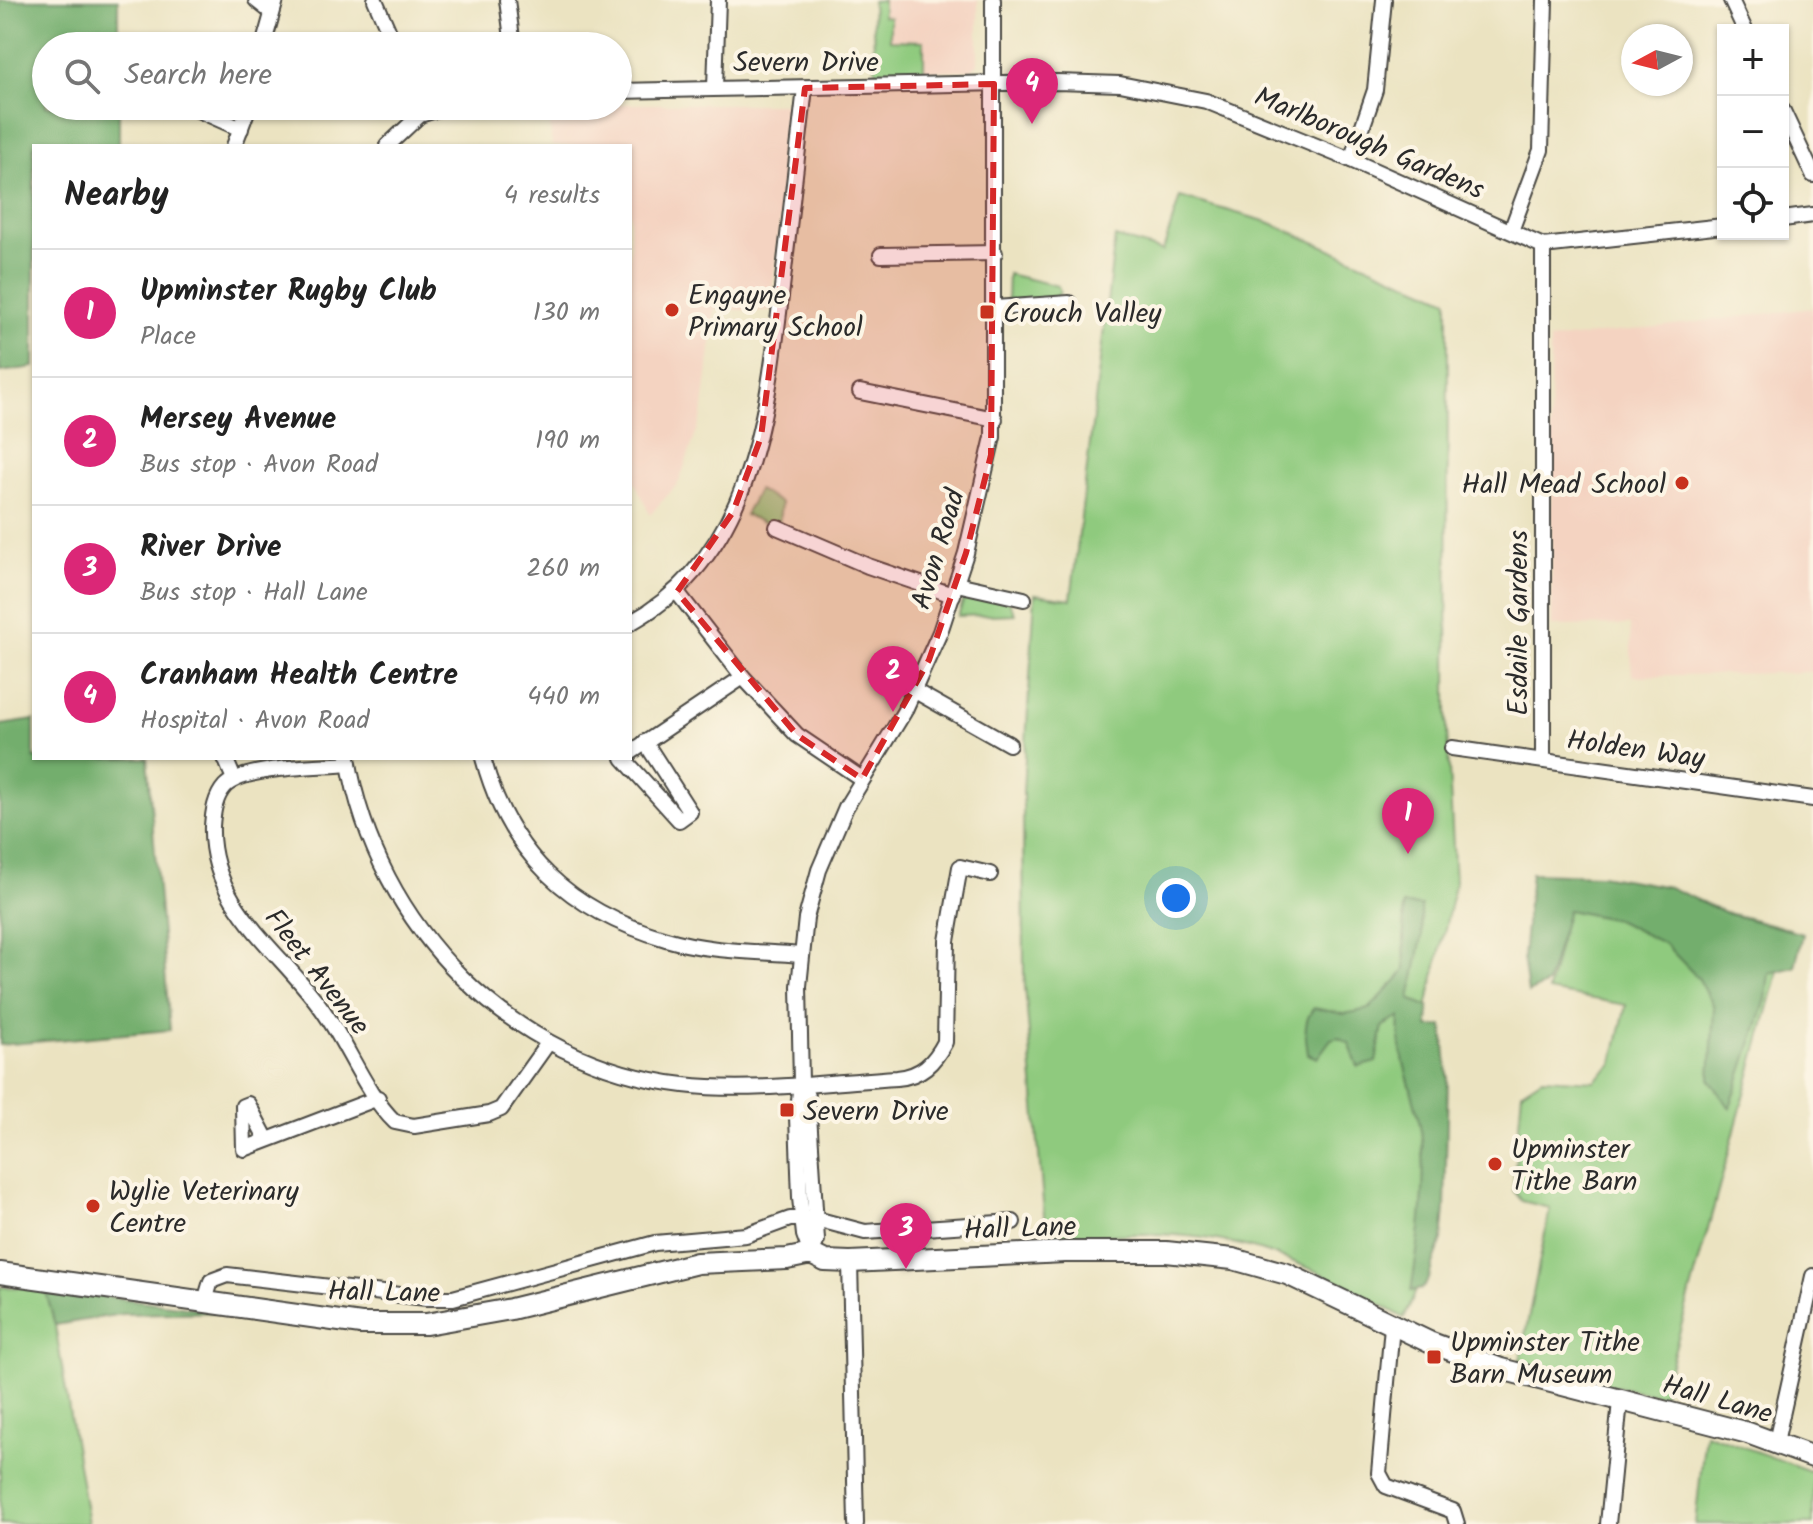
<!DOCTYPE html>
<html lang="en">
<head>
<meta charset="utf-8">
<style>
  :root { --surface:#fff; --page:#f2f2f2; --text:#222; --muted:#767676; --line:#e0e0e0; --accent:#db2777 }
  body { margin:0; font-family:Kalam,sans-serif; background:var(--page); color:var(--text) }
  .controls { position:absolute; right:24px; top:24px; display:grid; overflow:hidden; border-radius:0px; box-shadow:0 2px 6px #0004 }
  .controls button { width:72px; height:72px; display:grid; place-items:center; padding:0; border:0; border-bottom:2px solid var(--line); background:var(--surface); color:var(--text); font:40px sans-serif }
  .compass { position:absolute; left:1621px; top:24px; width:72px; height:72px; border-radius:50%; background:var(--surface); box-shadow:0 2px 6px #0004; rotate:263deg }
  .you { position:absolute; left:1176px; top:898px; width:28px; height:28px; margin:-20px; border:6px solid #fff; border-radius:50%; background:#1a73e8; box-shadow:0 0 0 12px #1a73e833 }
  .badge { display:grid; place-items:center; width:52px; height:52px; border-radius:50%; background:var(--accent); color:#fff; font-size:26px; font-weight:700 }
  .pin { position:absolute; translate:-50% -66px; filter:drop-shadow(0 2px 4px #0008) }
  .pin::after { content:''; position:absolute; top:42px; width:28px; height:24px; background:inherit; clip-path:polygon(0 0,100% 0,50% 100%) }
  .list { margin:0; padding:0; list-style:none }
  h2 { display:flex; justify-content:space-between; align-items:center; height:104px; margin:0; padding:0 32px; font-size:34px }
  h2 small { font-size:26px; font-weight:400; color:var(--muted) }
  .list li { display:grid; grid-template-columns:52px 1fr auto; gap:24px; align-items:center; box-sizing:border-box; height:128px; padding:0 32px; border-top:2px solid var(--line) }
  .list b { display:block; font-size:30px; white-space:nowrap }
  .list p { margin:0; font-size:26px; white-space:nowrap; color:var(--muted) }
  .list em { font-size:26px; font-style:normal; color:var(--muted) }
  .icon { flex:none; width:44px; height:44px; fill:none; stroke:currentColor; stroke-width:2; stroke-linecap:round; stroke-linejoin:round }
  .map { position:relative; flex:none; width:1813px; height:1524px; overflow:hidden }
  .search { position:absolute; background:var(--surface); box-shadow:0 2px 6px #0004; left:32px; top:32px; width:600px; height:88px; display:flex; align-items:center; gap:20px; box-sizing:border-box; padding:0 28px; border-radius:44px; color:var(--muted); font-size:30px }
  .panel { position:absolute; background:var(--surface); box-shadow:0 2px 6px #0004; left:32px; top:144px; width:600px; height:616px; border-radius:0px }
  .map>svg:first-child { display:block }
  .built { fill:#f4d3c1 }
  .green { fill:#8fca7e; stroke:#5d7a54; stroke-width:2 }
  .forest { fill:#73ae6d; stroke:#4f6c4c; stroke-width:2 }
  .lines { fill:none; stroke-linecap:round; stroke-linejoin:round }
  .street-casing { stroke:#484742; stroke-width:18 }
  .secondary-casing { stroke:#484742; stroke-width:24 }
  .street { stroke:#fff; stroke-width:14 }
  .secondary { stroke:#fff; stroke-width:20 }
  .marked { fill:#d62828; fill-opacity:0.2; stroke:#d62828; stroke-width:6; stroke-dasharray:16 10; stroke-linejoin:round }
  .poi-dot { fill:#c8321e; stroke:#fcf5e5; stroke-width:3 }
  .labels { text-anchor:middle; stroke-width:8; stroke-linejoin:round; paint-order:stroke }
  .street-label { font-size:28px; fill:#2b2b2b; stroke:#fcf5e5 }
  .poi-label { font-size:28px; fill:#2b2b2b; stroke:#fcf5e5; text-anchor:start }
</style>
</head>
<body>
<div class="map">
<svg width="1813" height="1524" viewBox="0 0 1813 1524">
  <rect width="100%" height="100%" fill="#fcf5e5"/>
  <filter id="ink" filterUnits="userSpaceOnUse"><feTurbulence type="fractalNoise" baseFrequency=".0125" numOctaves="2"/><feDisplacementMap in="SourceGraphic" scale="16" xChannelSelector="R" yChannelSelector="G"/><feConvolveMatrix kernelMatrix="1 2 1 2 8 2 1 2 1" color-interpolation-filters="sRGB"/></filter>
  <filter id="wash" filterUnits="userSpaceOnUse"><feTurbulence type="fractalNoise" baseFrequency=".006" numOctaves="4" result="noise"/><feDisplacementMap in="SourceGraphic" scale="32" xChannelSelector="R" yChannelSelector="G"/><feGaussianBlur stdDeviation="1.8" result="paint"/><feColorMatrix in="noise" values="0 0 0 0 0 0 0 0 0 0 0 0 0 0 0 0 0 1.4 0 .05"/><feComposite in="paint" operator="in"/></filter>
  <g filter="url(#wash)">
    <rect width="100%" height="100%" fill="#ebe3c1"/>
    <g class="built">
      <polygon points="978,0 978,64 971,70 875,72 873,0"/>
      <polygon points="618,104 793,104 770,311 715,309 702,416 679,482 650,515 630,471 630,146 552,146 548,107"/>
      <polygon points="1813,308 1813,672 1632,676 1630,625 1552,626 1550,340"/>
    </g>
    <g class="green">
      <polygon points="883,0 883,16 890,17 890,40 924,41 924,71 875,72 872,1"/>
      <path d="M 1180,197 L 1268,222 L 1448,300 L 1447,731 L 1455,884 L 1422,1030 L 1433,1252 L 1404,1318 C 1332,1275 1261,1240 1175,1235 C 1133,1232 1089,1237 1046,1239 L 1024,974 L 1023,792 L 1035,594 L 1071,599 L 1115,237 L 1163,251 Z"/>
      <polygon points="1008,274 1058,286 1060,292 1056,299 1007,303"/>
      <polygon points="758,490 781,503 779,523 772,526 745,515"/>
      <polygon points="967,591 1009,601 1015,614 958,616"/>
      <polygon points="1571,893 1651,893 1790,929 1662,1396 1519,1366 1550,1208 1522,1201 1513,1190 1522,1091 1542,1078 1594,1081 1612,1065 1626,1005 1548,991"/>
      <polygon points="0,1287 45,1288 55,1325 88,1524 0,1524"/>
      <polygon points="1705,1433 1813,1472 1813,1524 1695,1524"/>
    </g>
    <g class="forest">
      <polygon points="0,0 118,0 118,46 46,46 46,106 119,106 119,146 34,146 34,367 0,372"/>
      <polygon points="34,720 34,758 147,758 170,1030 0,1045 0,725"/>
      <polygon points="1531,873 1601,875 1669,887 1726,913 1803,934 1795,967 1769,973 1766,999 1730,1108 1710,1080 1714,1007 1699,979 1665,944 1616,920 1568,910 1547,984 1528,993 1523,957"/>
      <path d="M 1403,905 L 1421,906 L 1422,937 L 1410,999 L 1429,1007 L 1428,1027 L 1443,1026 L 1448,1075 L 1445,1209 L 1442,1240 L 1426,1284 L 1422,1289 L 1411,1291 C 1419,1243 1428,1180 1421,1131 C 1415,1092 1396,1056 1400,1017 L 1383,1026 L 1376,1062 L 1358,1067 L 1349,1043 L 1338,1037 L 1331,1039 L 1317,1058 L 1308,1054 C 1306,1038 1302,1021 1314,1008 L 1344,1014 L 1369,1009 L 1398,979 L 1405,970 Z"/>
      <polygon points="45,1288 223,1312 122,1314 55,1325"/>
    </g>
  </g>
  <g filter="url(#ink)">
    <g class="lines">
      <defs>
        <g id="street">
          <polyline points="256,0 271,12"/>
          <polyline points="375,0 395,46"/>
          <polyline points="507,0 513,46"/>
          <polyline points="1731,0 1745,30"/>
          <polyline points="263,46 276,0"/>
          <polyline points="715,87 718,0"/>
          <polyline points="618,91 1057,82 1120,84 1206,101 1351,160 1543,246 1723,226"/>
          <polyline points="189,106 241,129"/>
          <polyline points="1783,111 1813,175"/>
          <polyline points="234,146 249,106"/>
          <polyline points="387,146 420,115 449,106"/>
          <polyline points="1351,160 1375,90 1384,0"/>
          <polyline points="1783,219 1813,215"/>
          <polyline points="1511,231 1541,150 1545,0"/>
          <polyline points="881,255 995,253"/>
          <polyline points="995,308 1069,303"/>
          <polyline points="860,392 995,419"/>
          <polyline points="777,527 868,566 953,595"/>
          <polyline points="957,584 1024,599"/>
          <polyline points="677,592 743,677 797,735 862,779"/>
          <path d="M 630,623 C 753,556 767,413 782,288 C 790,221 797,154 805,88"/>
          <polyline points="915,691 1009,744"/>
          <polyline points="1452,748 1813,799"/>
          <polyline points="630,753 743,677"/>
          <polyline points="225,758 234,779"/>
          <path d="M 348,758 C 376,927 512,1065 684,1085 C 749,1093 831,1082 897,1078 C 921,1076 934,1063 945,1042 L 947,941 L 960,867 L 990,874"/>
          <path d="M 483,758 C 509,855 570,911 666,939 C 709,952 757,951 801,955"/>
          <polyline points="623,758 679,820 690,812 645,742"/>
          <polyline points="1543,760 1543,246"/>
          <path d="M 349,764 C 319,767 245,766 225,786 C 215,797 213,812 212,826 C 209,908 286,954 326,1015 C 349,1048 366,1094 395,1122 L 414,1126 L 489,1114 L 501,1109 L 548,1043"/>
          <polyline points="802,1083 808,1099 817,1240 811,1254"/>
          <polyline points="267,1140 248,1104 243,1106 244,1149 378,1098"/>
          <polyline points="811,1254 804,1235 800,1198 797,1117 801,1083 799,986 806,918 819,870 846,807 904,712 940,632 966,553 993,437 993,0"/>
          <polyline points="850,1262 856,1524"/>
          <polyline points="205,1301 211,1281 227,1275 426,1298 453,1298 655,1243 746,1235 790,1219 816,1219 865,1232 1013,1222"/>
          <polyline points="1392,1326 1379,1473 1386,1486 1453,1511 1457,1524"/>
          <polyline points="1776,1442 1813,1276"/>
          <polyline points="1608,1524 1620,1401"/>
        </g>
        <polyline id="secondary" points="0,1273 361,1324 426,1324 511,1309 697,1263 787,1259 811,1254 825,1261 850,1262 1065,1252 1166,1252 1233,1259 1287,1274 1429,1342 1501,1369 1748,1433 1813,1457"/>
      </defs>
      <use href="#street" class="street-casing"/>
      <use href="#secondary" class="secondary-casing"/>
      <use href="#street" class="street"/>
      <use href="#secondary" class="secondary"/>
    </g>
  </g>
  <path class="marked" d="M 994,84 L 991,455 L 966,553 L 929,660 L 862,779 L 797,735 L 677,592 L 733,512 L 761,437 L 805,88 Z"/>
  <g class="poi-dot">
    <circle cx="672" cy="310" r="8"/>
    <rect x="979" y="304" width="16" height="16" rx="4"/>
    <circle cx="1682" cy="483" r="8"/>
    <rect x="779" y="1102" width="16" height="16" rx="4"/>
    <circle cx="1495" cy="1164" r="8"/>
    <circle cx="93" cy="1206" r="8"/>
    <rect x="1426" y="1349" width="16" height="16" rx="4"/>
  </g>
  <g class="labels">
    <g class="street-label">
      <text x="806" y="71">Severn Drive</text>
      <text transform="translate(1370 142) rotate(23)" y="10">Marlborough Gardens</text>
      <text transform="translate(937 549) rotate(-73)" y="10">Avon Road</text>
      <text transform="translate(1517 623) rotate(-90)" y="10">Esdaile Gardens</text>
      <text transform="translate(1636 748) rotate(8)" y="10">Holden Way</text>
      <text transform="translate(318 971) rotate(52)" y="10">Fleet Avenue</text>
      <text transform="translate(1020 1227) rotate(-2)" y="10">Hall Lane</text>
      <text transform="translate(384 1291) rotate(1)" y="10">Hall Lane</text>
      <text transform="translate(1718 1398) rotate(16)" y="10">Hall Lane</text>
    </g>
    <g class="poi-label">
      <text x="688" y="304">Engayne<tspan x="688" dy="32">Primary School</tspan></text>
      <text x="1003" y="322">Crouch Valley</text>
      <text x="1666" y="493" text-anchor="end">Hall Mead School</text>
      <text x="803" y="1120">Severn Drive</text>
      <text x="1511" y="1158">Upminster<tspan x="1511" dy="32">Tithe Barn</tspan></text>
      <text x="109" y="1200">Wylie Veterinary<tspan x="109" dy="32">Centre</tspan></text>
      <text x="1450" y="1351">Upminster Tithe<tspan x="1450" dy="32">Barn Museum</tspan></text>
    </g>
  </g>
</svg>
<div class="controls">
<button>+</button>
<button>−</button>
<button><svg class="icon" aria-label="locate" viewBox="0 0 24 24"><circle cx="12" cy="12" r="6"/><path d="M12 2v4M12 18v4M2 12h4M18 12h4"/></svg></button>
</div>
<svg class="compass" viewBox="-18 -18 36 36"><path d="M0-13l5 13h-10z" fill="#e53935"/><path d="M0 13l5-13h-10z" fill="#767676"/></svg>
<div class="you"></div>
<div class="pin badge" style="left:1408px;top:854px">1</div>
<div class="pin badge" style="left:893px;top:712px">2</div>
<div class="pin badge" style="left:906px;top:1269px">3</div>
<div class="pin badge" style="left:1032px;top:124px">4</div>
<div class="search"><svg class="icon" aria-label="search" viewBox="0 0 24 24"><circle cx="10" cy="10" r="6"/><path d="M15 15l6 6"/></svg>Search here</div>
<section class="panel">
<h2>Nearby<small>4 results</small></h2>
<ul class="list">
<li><span class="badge">1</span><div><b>Upminster Rugby Club</b><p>Place</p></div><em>130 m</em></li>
<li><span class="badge">2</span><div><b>Mersey Avenue</b><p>Bus stop · Avon Road</p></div><em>190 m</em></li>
<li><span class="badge">3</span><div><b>River Drive</b><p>Bus stop · Hall Lane</p></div><em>260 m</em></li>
<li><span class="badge">4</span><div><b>Cranham Health Centre</b><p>Hospital · Avon Road</p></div><em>440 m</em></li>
</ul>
</section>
</div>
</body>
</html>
